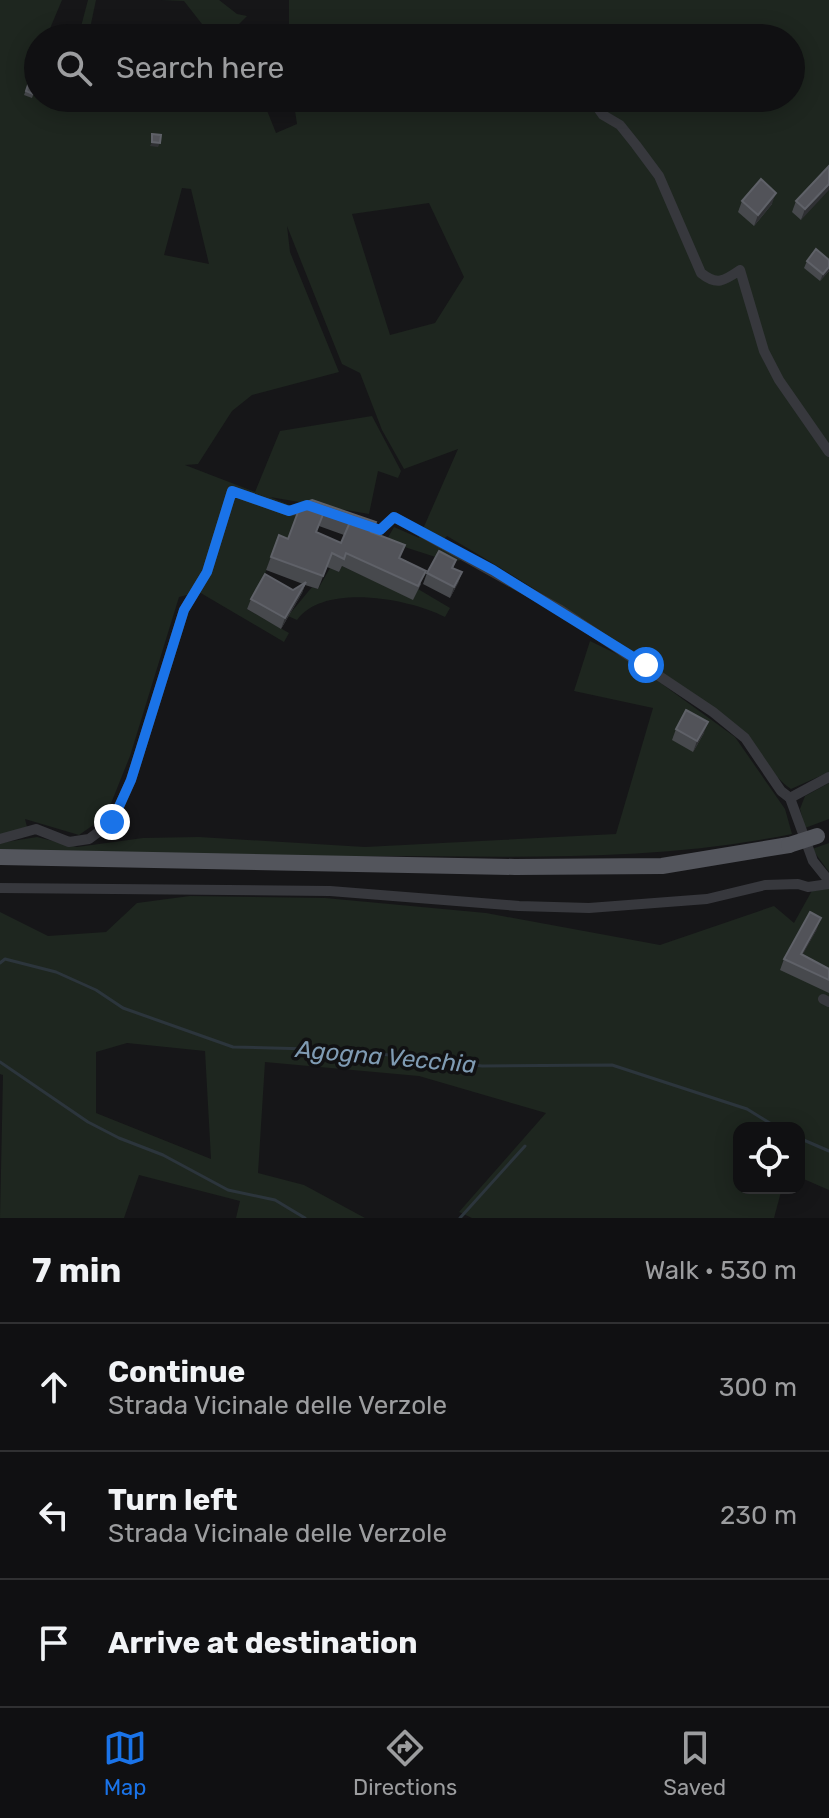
<!DOCTYPE html>
<html lang="en">
<head>
<meta charset="utf-8">
<style>
  :root { --surface:#101012; --page:#1e1e20; --text:#f1f3f6; --muted:#9c9d9f; --line:#303032; --accent:#1a73e8 }
  body { margin:0; font-family:Rubik,sans-serif; background:var(--page); color:var(--text) }
  .controls { position:absolute; right:24px; bottom:24px; display:grid; overflow:hidden; border-radius:16px; box-shadow:0 4px 20px #0003 }
  .controls button { width:72px; height:72px; display:grid; place-items:center; padding:0; border:0; border-bottom:2px solid var(--line); background:var(--surface); color:var(--text); font:40px sans-serif }
  .stop { position:absolute; width:24px; height:24px; margin:-18px; border:6px solid #1a73e8; border-radius:50%; background:#fff }
  .stop.end { background:#1a73e8; border-color:#fff; box-shadow:0 2px 8px #0008 }
  .list { margin:0; padding:0; list-style:none }
  h2 { display:flex; justify-content:space-between; align-items:center; height:104px; margin:0; padding:0 32px; font-size:34px }
  h2 small { font-size:26px; font-weight:400; color:var(--muted) }
  .list li { display:grid; grid-template-columns:52px 1fr auto; gap:24px; align-items:center; box-sizing:border-box; height:128px; padding:0 32px; border-top:2px solid var(--line) }
  .list b { display:block; font-size:30px; white-space:nowrap }
  .list p { margin:0; font-size:26px; white-space:nowrap; color:var(--muted) }
  .list em { font-size:26px; font-style:normal; color:var(--muted) }
  .icon { flex:none; width:44px; height:44px; fill:none; stroke:currentColor; stroke-width:2; stroke-linecap:round; stroke-linejoin:round }
  .map { position:relative; flex:none; width:829px; height:1218px; overflow:hidden }
  .search { position:absolute; background:var(--surface); box-shadow:0 4px 20px #0003; left:24px; right:24px; top:24px; height:88px; display:flex; align-items:center; gap:20px; box-sizing:border-box; padding:0 28px; border-radius:44px; color:var(--muted); font-size:30px }
  .sheet { height:488px; background:var(--surface) }
  nav { display:flex; justify-content:space-around; align-items:center; box-sizing:border-box; height:112px; border-top:2px solid var(--line); background:var(--surface); font-size:22px; color:var(--muted) }
  nav a { display:grid; justify-items:center; gap:4px }
  nav .on { color:var(--accent) }
  .map>svg:first-child { display:block }
  .green { fill:#1e261f; fill-rule:evenodd }
  .lines { fill:none; stroke-linecap:round; stroke-linejoin:round }
  .stream { stroke:#2c353c; stroke-width:3 }
  .street { stroke:#37383d; stroke-width:10 }
  .primary { stroke:#53555c; stroke-width:16 }
  .primary-bridge { stroke:#53555c; stroke-width:16 }
  .wall { fill:#47494d; fill-rule:evenodd }
  .shaded-wall { fill:#2f3033 }
  .building { fill:#525359; stroke:#5f6168; stroke-width:2; fill-rule:evenodd }
  .route { stroke:#1a73e8; stroke-width:10 }
  .labels { text-anchor:middle; stroke-width:7; stroke-linejoin:round; paint-order:stroke }
  .water-label { font-size:24px; font-style:italic; fill:#7f9bb3; stroke:#111113 }
</style>
</head>
<body>
<div class="map">
<svg width="829" height="1218" viewBox="0 0 829 1218">
  <rect width="100%" height="100%" fill="#161618"/>
  <g class="green">
    <path d="M 0,0 L 62,0 L 46,38 L 38,38 L 38,58 L 28,82 L 38,86 L 38,98 L 262,98 L 276,133 L 297,124 L 293,98 L 791,98 L 791,38 L 289,38 L 289,0 L 829,0 L 829,772 L 791,789 C 767,773 757,743 734,726 C 642,656 547,595 447,536 L 441,542 L 461,560 L 451,562 L 386,541 L 394,527 L 419,538 L 458,449 L 404,469 L 382,430 L 360,373 L 342,364 L 287,226 L 290,252 L 339,372 L 252,395 L 232,411 L 198,464 L 185,465 L 255,492 L 280,431 L 372,416 L 401,471 L 398,478 L 378,471 L 369,514 L 270,497 L 299,509 L 284,552 L 274,549 L 261,585 L 247,609 L 289,633 L 284,642 L 199,592 L 179,597 L 130,756 L 106,816 L 79,835 L 25,819 L 27,827 L 0,835 ZM 182,188 L 191,189 L 209,264 L 164,255 ZM 429,203 L 464,277 L 435,323 L 390,335 L 352,214 Z"/>
    <polygon points="88,0 96,0 88,38 78,38"/>
    <polygon points="161,0 219,0 237,14 247,16 232,31 237,38 213,38 184,1"/>
    <path d="M 342,566 L 413,599 L 418,589 L 450,608 L 445,617 C 411,599 324,582 297,620 L 288,616 L 312,587 L 318,589 L 330,568 L 339,572 Z"/>
    <path d="M 590,641 L 629,660 L 735,737 L 785,809 L 792,834 C 650,863 508,856 364,856 C 242,856 121,855 0,853 L 0,843 L 37,837 L 77,847 L 143,838 L 199,837 L 365,847 L 616,834 L 653,708 L 574,691 Z"/>
    <polygon points="829,783 829,819 805,828 800,809 805,796"/>
    <polygon points="829,843 829,872 812,849"/>
    <path d="M 829,886 L 829,1190 L 799,1177 L 799,1128 L 739,1128 L 739,1188 L 782,1188 L 774,1218 L 472,1218 L 459,1212 L 546,1113 L 419,1076 L 265,1062 L 258,1173 L 304,1185 L 365,1218 L 236,1218 L 240,1201 L 139,1175 L 124,1218 L 0,1218 L 3,1075 L 0,1074 L 0,912 L 48,936 L 106,932 L 137,903 L 190,896 L 325,898 L 486,913 L 660,945 L 774,906 L 794,923 L 814,887 ZM 127,1043 L 205,1051 L 211,1159 L 96,1113 L 96,1052 Z"/>
  </g>
  <g class="lines">
    <g class="stream">
      <polyline points="0,963 5,959 56,972 96,990 123,1008 233,1047 347,1050 482,1066 612,1065 747,1109 778,1128"/>
      <polyline points="0,1062 88,1122 119,1138 163,1155 228,1190 275,1200 305,1218"/>
      <polyline points="799,1138 829,1151"/>
      <polyline points="460,1218 525,1146"/>
    </g>
    <g class="street">
      <path d="M 591,98 L 603,115 L 620,125 L 636,145 L 659,176 L 701,273 C 717,286 724,281 740,270 L 764,351 L 779,380 L 829,452"/>
      <polyline points="361,523 380,530 394,517 559,609 713,712 745,738 781,791 790,798"/>
      <polyline points="829,777 790,798 813,861 829,881"/>
      <polyline points="0,839 36,829 69,842 89,839 112,822 131,780 184,610 207,572 232,491 289,511 312,507"/>
      <polyline points="0,888 330,891 519,906 589,908 707,899 765,885 798,884 808,887 829,884"/>
      <polyline points="823,999 829,1002"/>
    </g>
    <polyline class="primary" points="0,857 515,867 662,866 789,845"/>
    <polyline class="primary-bridge" points="789,845 817,836"/>
  </g>
  <g class="wall">
    <polygon points="29,82 37,85 32,98 24,95"/>
    <polygon points="829,166 801,220 792,212 796,201"/>
    <polygon points="742,201 772,204 754,226 738,212"/>
    <polygon points="829,260 829,271 820,281 804,268 807,261"/>
    <path d="M 301,504 L 376,522 L 372,532 L 400,559 L 421,584 L 413,600 L 342,566 L 339,572 L 327,567 L 318,589 L 305,585 L 302,593 L 281,629 L 247,609 L 251,599 L 293,590 L 303,584 L 266,570 L 279,535 L 288,539 ZM 319,526 L 344,535 L 341,543 L 316,532 Z"/>
    <polygon points="456,560 453,568 462,572 458,583 450,598 423,584 427,573"/>
    <polygon points="676,729 704,733 693,752 672,740"/>
    <polygon points="817,929 802,955 829,969 829,993 780,970 784,959"/>
  </g>
  <g class="shaded-wall">
    <polygon points="152,142 160,143 158,147 150,146"/>
    <polygon points="829,184 829,190 801,220 805,209"/>
    <polygon points="776,193 772,204 754,226 758,215"/>
    <polygon points="829,267 829,271 820,281 823,274"/>
    <polygon points="462,572 458,583 450,598 454,587"/>
    <polygon points="306,582 302,593 281,629 285,618"/>
    <polygon points="708,722 704,733 693,752 697,741"/>
    <polygon points="821,918 817,929 797,965 801,954"/>
  </g>
  <g class="building">
    <polygon points="648,26 654,38 625,38"/>
    <polygon points="29,82 37,85 33,94 26,91"/>
    <polygon points="152,134 161,135 160,143 152,142"/>
    <polygon points="829,166 829,184 805,209 796,201"/>
    <polygon points="761,179 776,193 758,215 742,201"/>
    <polygon points="816,249 829,260 829,267 823,274 807,261"/>
    <path d="M 312,500 L 376,522 L 371,532 L 405,545 L 399,558 L 426,571 L 418,586 L 346,553 L 344,559 L 332,553 L 323,576 L 271,557 L 279,535 L 288,539 L 301,504 ZM 324,512 L 350,522 L 341,543 L 316,532 Z"/>
    <polygon points="439,551 456,560 452,568 462,572 454,587 427,573"/>
    <polygon points="265,574 293,590 306,582 285,618 251,599"/>
    <polygon points="686,710 708,722 697,741 676,729"/>
    <polygon points="810,912 821,918 801,954 829,969 829,980 784,959"/>
  </g>
  <g class="lines">
    <polyline class="route" points="112,822 131,780 184,610 207,572 232,491 289,511 307,505 380,530 394,517 493,570 646,665"/>
  </g>
  <g class="labels">
    <g class="water-label">
      <text transform="translate(386 1057) rotate(5)" y="8">Agogna Vecchia</text>
    </g>
  </g>
</svg>
<div class="controls">
<button><svg class="icon" aria-label="locate" viewBox="0 0 24 24"><circle cx="12" cy="12" r="6"/><path d="M12 2v4M12 18v4M2 12h4M18 12h4"/></svg></button>
</div>
<div class="stop" style="left:646px;top:665px"></div>
<div class="stop end" style="left:112px;top:822px"></div>
<div class="search"><svg class="icon" aria-label="search" viewBox="0 0 24 24"><circle cx="10" cy="10" r="6"/><path d="M15 15l6 6"/></svg>Search here</div>
</div>
<section class="sheet">
<h2>7 min<small>Walk · 530 m</small></h2>
<ul class="list">
<li><svg class="icon" aria-label="ahead" viewBox="0 0 24 24"><path d="M12 20V5M6 11l6-6 6 6"/></svg><div><b>Continue</b><p>Strada Vicinale delle Verzole</p></div><em>300 m</em></li>
<li><svg class="icon" aria-label="left" viewBox="0 0 24 24"><path d="M17 20v-9H6M10 6l-5 5 5 5"/></svg><div><b>Turn left</b><p>Strada Vicinale delle Verzole</p></div><em>230 m</em></li>
<li><svg class="icon" aria-label="arrive" viewBox="0 0 24 24"><path d="M6 21V4h12l-3 4 3 4H6"/></svg><div><b>Arrive at destination</b></div></li>
</ul>
</section>
<nav>
<a class="on"><svg class="icon" aria-label="map" viewBox="0 0 24 24"><path d="M3 6l6-2 6 2 6-2v14l-6 2-6-2-6 2zM9 4v14M15 6v14"/></svg>Map</a>
<a><svg class="icon" aria-label="directions" viewBox="0 0 24 24"><path d="M12 3l9 9-9 9-9-9zM9 14v-3h6M13 9l2 2-2 2"/></svg>Directions</a>
<a><svg class="icon" aria-label="saved" viewBox="0 0 24 24"><path d="M7 4h10v16l-5-4-5 4z"/></svg>Saved</a>
</nav>
</body>
</html>
